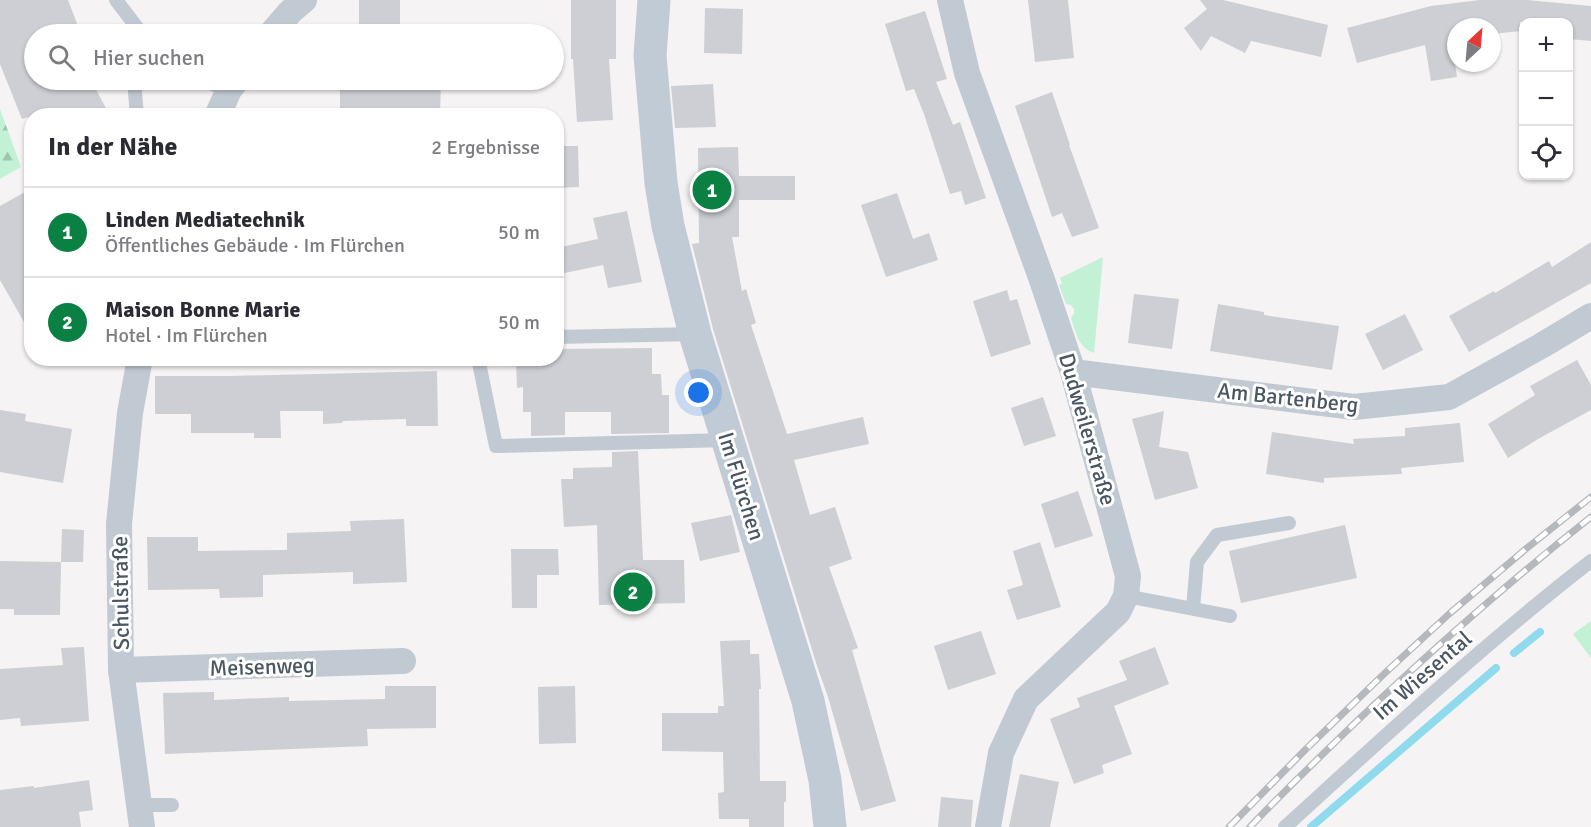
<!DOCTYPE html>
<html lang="de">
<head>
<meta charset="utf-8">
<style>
  :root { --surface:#fff; --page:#f2f2f3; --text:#2b2b33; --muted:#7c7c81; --line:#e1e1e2; --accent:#0b8043 }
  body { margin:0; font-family:Signika,sans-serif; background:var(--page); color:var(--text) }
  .controls { position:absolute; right:18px; top:18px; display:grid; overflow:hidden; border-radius:12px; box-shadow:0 2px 4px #0004 }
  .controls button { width:54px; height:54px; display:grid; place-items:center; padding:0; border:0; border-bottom:2px solid var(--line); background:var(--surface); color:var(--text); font:30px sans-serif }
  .compass { position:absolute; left:1447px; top:18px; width:54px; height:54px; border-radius:50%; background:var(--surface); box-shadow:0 2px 4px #0004; rotate:26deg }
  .you { position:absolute; left:699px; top:393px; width:21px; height:21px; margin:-15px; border:4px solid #fff; border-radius:50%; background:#1a73e8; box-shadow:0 0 0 9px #1a73e833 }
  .badge { display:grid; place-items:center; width:39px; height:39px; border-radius:50%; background:var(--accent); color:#fff; font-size:20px; font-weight:700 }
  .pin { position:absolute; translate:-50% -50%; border:3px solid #fff; box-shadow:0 2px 6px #0006 }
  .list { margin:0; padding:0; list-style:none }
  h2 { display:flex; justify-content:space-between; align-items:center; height:78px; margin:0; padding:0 24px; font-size:26px }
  h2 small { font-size:20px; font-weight:400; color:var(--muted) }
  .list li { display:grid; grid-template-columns:39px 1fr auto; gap:18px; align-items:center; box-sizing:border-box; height:90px; padding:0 24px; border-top:2px solid var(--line) }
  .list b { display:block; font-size:22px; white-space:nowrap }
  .list p { margin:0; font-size:20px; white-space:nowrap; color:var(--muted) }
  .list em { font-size:20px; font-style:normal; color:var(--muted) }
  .icon { flex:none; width:33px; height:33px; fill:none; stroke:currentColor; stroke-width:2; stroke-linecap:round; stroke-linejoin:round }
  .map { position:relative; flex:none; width:1591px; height:827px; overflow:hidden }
  .search { position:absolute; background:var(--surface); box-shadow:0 2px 4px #0004; left:24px; top:24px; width:540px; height:66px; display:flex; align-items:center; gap:15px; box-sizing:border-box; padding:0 21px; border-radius:33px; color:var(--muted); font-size:22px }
  .panel { position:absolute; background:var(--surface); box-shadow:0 2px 4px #0004; left:24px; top:108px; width:540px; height:258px; border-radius:24px }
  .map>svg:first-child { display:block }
  .grass { fill:#c3f1d5 }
  .forest { fill:url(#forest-firs) }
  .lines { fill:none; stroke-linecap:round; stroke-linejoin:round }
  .stream { stroke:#90daee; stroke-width:8 }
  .building { fill:#cdcfd5 }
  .lane { stroke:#c1cad2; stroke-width:14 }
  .street { stroke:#c1cad2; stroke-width:26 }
  .secondary { stroke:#c1cbd6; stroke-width:33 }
  .rail-casing { stroke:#b5b8bd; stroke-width:7 }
  .rail { stroke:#fff; stroke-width:4.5; stroke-dasharray:14; stroke-linecap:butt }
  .labels { text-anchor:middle; stroke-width:6; stroke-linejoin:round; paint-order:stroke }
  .street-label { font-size:22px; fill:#4a5661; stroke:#fff }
</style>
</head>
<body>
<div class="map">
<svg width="1591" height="827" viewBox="0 0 1591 827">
  <defs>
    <pattern id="forest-firs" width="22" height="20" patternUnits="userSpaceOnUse" patternTransform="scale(1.5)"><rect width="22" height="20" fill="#c3f1d5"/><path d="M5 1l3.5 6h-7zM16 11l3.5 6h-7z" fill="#a0c6b0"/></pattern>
  </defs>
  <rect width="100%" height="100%" fill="#f5f3f3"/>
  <g class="grass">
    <path d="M 1103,257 L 1094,353 C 1078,347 1076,333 1071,318 L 1074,314 L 1074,309 L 1071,305 L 1066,304 L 1059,285 L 1062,284 L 1060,278 Z"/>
    <polygon points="1591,621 1591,658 1573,634"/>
  </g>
  <polygon class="forest" points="0,109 21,167 0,179"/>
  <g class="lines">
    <g class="stream">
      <polyline points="1514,653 1540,632"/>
      <polyline points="1311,827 1496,668"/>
    </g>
  </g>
  <g class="building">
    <polygon points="0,0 68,0 81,34 34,34 34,80 91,80 110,116 32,116 22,119 0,64"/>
    <polygon points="359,0 400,0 400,30 359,31"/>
    <polygon points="571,0 616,0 616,59 609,59 613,120 577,122 573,59 571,59"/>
    <polygon points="1028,0 1068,0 1074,58 1035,62"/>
    <polygon points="1200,0 1223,0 1328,25 1321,57 1251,41 1245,53 1211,36 1201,51 1184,28 1207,9"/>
    <polygon points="1480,0 1527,0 1591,6 1591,41 1569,39 1569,22 1520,22 1521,31 1492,34 1492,27 1456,27 1456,38 1451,38 1457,77 1431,81 1425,45 1357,63 1347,28 1431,6"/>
    <polygon points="705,8 743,9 742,54 704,53"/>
    <polygon points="925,11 947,79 936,82 953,125 960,122 986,198 965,205 961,191 950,194 924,114 914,89 906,91 885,24"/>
    <polygon points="340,80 441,80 440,116 340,116"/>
    <polygon points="713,84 716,127 675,128 671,86"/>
    <polygon points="1052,92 1070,145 1069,145 1099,228 1072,237 1062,213 1052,217 1015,106"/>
    <polygon points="556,146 578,146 579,187 556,188"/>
    <polygon points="738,147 739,176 795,176 795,200 739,200 739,237 732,237 742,291 746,289 756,323 751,325 787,434 863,417 869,444 794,460 810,515 835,507 852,559 829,567 858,648 852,650 896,801 861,811 828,697 818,669 713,329 692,244 699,243 698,148"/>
    <polygon points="32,188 32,336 0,280 0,206"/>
    <polygon points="897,193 913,239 929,233 938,260 886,277 861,205"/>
    <polygon points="627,211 642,282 608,288 603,265 560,274 556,257 556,248 598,239 593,218"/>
    <polygon points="1591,242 1591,283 1469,352 1449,316 1494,291 1495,293 1549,261 1552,267"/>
    <polygon points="1007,290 1010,301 1017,299 1031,344 991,357 973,301"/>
    <polygon points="1134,294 1179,299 1172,349 1128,343"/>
    <polygon points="1218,304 1264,312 1264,315 1339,326 1332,370 1210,351"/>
    <polygon points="1405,314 1423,350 1383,370 1365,334"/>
    <polygon points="652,348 652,374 661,374 662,395 669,395 669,433 611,434 611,412 565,412 565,435 531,436 531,412 523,412 523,387 517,388 516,358 556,358 556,349"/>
    <polygon points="1577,360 1591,385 1591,410 1538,439 1508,458 1488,424 1535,395 1530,386"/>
    <polygon points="437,371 438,426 406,426 406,419 343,421 342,423 323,424 323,411 280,411 281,438 254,438 254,433 191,433 191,414 155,414 155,376 229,376"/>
    <polygon points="1043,397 1056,436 1024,446 1011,408"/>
    <polygon points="0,410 26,414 25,421 72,429 63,483 0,472"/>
    <polygon points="1164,411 1159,447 1188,452 1198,488 1155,500 1132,419"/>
    <polygon points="1460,423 1464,462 1401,468 1402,474 1324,478 1324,483 1266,474 1272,432 1354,444 1353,439 1405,436 1405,428"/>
    <polygon points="638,451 643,560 684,560 685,603 599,605 597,525 564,527 561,479 573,479 573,468 612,467 612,452"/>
    <polygon points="1078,491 1093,536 1055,548 1041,504"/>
    <polygon points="731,515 740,552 700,561 691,523"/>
    <polygon points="404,519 407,582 353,584 353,572 263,575 263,597 220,598 219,589 148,590 147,537 198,537 198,551 287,550 287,533 351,531 350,521"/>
    <polygon points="1345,525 1357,578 1241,603 1229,551"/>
    <polygon points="62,529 84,530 83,562 61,562 60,615 14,615 14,609 0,609 0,561 61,562"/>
    <polygon points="1040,542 1061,607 1017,620 1007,590 1023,585 1013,551"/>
    <polygon points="511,549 558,549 559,575 537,575 537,608 512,608"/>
    <polygon points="981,631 996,674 948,690 934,646"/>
    <polygon points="750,640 750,654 759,654 761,689 759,689 760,781 786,781 786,802 784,802 784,827 749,827 749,819 719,819 718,793 724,792 723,752 662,751 662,713 718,713 718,706 724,706 720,641"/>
    <polygon points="84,647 89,721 21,726 20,718 0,720 0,669 63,665 61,648"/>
    <polygon points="1155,647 1169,684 1114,706 1132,754 1102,765 1104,773 1074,784 1050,719 1080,707 1077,698 1127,680 1119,661"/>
    <polygon points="385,686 436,686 436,728 367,729 368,746 165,754 163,693 214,692 214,700 289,697 289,701 385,699"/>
    <polygon points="575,686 576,743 539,744 538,687"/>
    <polygon points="1020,774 1059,782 1050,827 1009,827"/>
    <polygon points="89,780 93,810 79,812 81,827 0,827 0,790 34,786 34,788"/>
    <polygon points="941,797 973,800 971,827 938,827"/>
  </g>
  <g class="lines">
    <g class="lane">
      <polyline points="116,0 142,34"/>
      <polyline points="134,80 137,116"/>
      <polyline points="201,80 229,90"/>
      <polyline points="556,337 695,334"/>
      <polyline points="478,358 496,446 727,440"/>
      <polyline points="1126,596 1230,616"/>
      <polyline points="1193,608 1197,562 1217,535 1289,523"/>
      <polyline points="139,805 172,805"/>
      <path d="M 1285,827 C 1385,736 1484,644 1591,561"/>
    </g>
    <g class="street">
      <polyline points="950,0 967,73 1042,280 1073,372 1128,576 1126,596 1118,612 1026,699 1001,753 988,827"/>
      <polyline points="271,34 290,12 304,0"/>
      <polyline points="217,116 229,90 237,80"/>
      <polyline points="140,358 130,413 119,524 121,670 142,827"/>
      <polyline points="1073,372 1354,407 1449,397 1541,346 1591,316"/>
      <polyline points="121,670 403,661"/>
    </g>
    <polyline class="secondary" points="654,0 650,56 661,183 668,226 695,334 808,701 825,780 830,827"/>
    <defs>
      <g id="rail">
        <polyline points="1229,827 1306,749 1385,673 1449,614 1527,548 1591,497"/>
        <path d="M 1250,827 C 1285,790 1321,756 1357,721 C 1432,650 1510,581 1591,517"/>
      </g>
    </defs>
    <use href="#rail" class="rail-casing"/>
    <use href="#rail" class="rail"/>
  </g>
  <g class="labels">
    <g class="street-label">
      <text transform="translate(1288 397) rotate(6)" y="8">Am Bartenberg</text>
      <text transform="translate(1088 429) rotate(74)" y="8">Dudweilerstraße</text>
      <text transform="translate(742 486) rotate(73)" y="8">Im Flürchen</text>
      <text transform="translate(120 593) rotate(-91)" y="8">Schulstraße</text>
      <text transform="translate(262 666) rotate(-2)" y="8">Meisenweg</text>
      <text transform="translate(1422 675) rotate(-41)" y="8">Im Wiesental</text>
    </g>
  </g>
</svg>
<div class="controls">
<button>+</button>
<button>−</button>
<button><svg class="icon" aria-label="locate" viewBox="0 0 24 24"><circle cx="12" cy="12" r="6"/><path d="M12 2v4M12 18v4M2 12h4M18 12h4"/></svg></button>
</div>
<svg class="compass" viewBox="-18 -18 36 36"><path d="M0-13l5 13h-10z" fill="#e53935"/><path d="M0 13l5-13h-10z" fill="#7c7c81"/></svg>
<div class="you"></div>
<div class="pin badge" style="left:712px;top:190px">1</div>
<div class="pin badge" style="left:633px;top:592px">2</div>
<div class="search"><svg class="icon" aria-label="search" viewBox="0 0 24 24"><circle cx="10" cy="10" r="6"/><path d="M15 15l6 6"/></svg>Hier suchen</div>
<section class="panel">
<h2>In der Nähe<small>2 Ergebnisse</small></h2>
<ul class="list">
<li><span class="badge">1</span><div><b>Linden Mediatechnik</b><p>Öffentliches Gebäude · Im Flürchen</p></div><em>50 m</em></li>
<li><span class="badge">2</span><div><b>Maison Bonne Marie</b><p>Hotel · Im Flürchen</p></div><em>50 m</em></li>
</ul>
</section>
</div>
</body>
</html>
